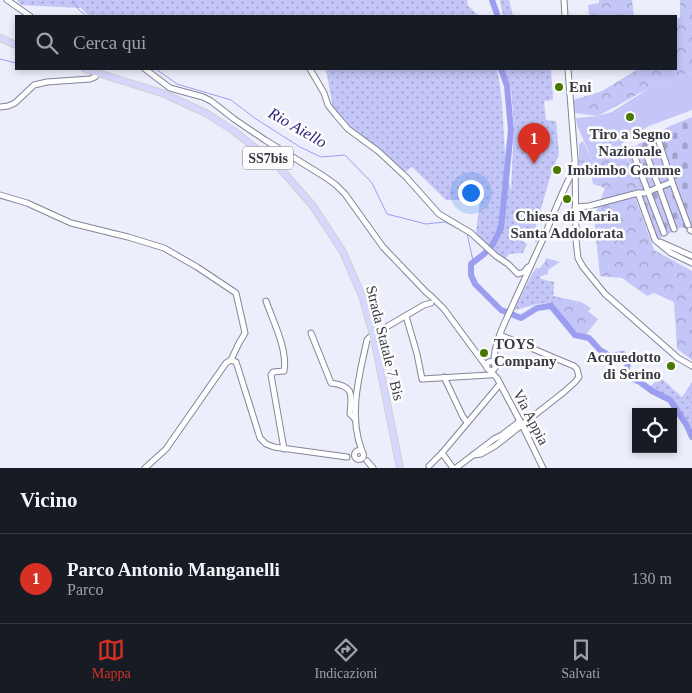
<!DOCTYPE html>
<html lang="it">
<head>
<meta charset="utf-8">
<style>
  :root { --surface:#171b24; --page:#242831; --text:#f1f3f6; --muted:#9ea1a6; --line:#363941; --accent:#d93025 }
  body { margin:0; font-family:"Times New Roman",serif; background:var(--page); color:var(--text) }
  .controls { position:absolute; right:15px; bottom:15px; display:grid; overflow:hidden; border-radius:0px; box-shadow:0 2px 8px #0003 }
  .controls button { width:45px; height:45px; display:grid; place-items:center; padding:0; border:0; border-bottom:1px solid var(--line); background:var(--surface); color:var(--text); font:25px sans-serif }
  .you { position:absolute; left:470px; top:192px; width:18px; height:18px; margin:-12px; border:4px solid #fff; border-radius:50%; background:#1a73e8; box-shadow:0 0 0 8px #1a73e833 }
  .badge { display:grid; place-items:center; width:32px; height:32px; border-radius:50%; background:var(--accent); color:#fff; font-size:16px; font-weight:700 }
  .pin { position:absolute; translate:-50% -41px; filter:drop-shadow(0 1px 2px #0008) }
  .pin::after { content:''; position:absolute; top:26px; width:18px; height:15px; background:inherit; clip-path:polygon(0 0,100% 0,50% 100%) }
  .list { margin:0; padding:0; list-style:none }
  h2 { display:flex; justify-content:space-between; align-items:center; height:65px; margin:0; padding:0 20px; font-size:21px }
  h2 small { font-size:16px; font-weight:400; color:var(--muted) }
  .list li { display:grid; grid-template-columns:32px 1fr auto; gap:15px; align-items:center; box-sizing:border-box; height:90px; padding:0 20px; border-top:1px solid var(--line) }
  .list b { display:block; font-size:19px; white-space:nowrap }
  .list p { margin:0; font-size:16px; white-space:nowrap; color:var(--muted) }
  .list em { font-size:16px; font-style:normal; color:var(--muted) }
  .icon { flex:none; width:28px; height:28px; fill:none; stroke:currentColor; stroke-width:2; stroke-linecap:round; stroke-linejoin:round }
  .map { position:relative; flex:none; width:692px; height:468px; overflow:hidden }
  .search { position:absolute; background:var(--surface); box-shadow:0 2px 8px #0003; left:15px; right:15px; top:15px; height:55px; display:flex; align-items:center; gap:12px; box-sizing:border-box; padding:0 18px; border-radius:0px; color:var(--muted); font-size:19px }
  .sheet { height:155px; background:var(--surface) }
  nav { display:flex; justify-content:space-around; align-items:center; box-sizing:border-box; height:70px; border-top:1px solid var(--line); background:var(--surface); font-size:14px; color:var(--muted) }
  nav a { display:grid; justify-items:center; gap:2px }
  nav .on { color:var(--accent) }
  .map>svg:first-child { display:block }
  .grass { fill:url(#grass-dots) }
  .forest { fill:url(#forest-crowns) }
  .cemetery { fill:url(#cemetery-stones) }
  .garden { fill:#c3c6f6 }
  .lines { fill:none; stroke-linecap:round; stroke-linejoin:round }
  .stream { stroke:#9c9ef0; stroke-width:1 }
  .river { stroke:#9c9ef0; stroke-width:6 }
  .minor-casing { stroke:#838599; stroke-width:7 }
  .major-casing { stroke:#cfd0d2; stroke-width:8 }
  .minor { stroke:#fff; stroke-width:5 }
  .major { stroke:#d6d7fd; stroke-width:6 }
  .major-bridge-casing { stroke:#cfd0d2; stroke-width:8; stroke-linecap:butt }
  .major-bridge { stroke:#d6d7fd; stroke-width:6 }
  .poi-dot { fill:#477800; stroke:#fdfdfd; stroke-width:2 }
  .labels { text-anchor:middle; stroke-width:5; stroke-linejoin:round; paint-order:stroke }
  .shield { fill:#fdfdfd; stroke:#74747b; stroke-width:1 }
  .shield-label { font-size:14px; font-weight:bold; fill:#393a43 }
  .poi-label { font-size:15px; font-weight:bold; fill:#393a43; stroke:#fdfdfd; text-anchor:start }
  .street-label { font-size:15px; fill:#393a43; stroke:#fdfdfd }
  .water-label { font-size:16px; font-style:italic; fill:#312280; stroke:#fdfdfd }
</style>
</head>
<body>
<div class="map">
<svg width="692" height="468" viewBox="0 0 692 468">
  <defs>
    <pattern id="grass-dots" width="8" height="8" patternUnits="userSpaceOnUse" patternTransform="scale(1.25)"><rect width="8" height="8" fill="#c3c6f6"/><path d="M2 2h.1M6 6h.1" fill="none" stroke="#9fa2c9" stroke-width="1.8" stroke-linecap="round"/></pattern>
    <pattern id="forest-crowns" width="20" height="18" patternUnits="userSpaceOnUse" patternTransform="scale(1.25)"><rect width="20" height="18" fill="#c3c6f6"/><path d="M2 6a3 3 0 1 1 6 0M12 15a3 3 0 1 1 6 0" fill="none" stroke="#9fa2c9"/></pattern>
    <pattern id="cemetery-stones" width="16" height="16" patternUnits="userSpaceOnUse" patternTransform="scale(1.25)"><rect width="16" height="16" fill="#c3c6f6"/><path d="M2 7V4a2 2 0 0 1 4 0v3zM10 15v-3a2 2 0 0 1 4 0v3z" fill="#9fa2c9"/></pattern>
  </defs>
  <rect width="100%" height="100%" fill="#edeefc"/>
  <g class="grass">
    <polygon points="17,0 467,0 468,6 479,16 89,16 81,8 21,5"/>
    <polygon points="500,0 509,0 513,16 503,16"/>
    <path d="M 325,69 L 497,69 C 506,109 501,151 511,191 L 514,125 L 511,89 L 504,69 L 551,69 L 553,100 L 544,101 L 546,120 L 556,121 L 559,154 L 551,174 L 536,226 L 541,233 L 536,243 L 530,234 L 526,232 L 522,241 L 527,244 L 523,253 L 509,254 L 504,260 L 496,254 L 476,233 L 480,200 L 446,200 L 412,167 L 405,172 L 355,132 L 333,108 L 327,75 Z"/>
    <path d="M 536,268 L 541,279 L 554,282 L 553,305 C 540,300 527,308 514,310 L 531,276 Z"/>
    <polygon points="660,377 682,397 692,382 692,437 685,424 670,400 649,388"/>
  </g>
  <g class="forest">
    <polygon points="599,0 632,0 634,16 589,16 588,5 599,3"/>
    <polygon points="680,0 692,0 692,72 651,87 598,116 575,113 573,100 602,91 638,69 676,69 676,18 680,18"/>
    <polygon points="583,141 593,162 621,144 639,189 633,191 654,250 692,271 692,360 677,349 674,302 654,293 647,296 622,278 600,276 594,218 605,188 593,184 590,168 579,167 579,144"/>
    <polygon points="546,258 560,262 548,270 548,274 539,277 536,268 540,268 545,262"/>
    <polygon points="553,296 581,302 591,308 588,311 598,319 585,336 573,330 553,305"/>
  </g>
  <polygon class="cemetery" points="692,117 692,232 682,227 658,239 625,152 672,125"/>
  <polygon class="garden" points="692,72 692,110 649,126 593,162 577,125 576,118 598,116 612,112 651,87"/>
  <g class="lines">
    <g class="stream">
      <polyline points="73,0 78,9 86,16"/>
      <polyline points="0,59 16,63"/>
      <polyline points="156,69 177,84 231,100 256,119 300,147 321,157 345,155 372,183 387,214 426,224 445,222 467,233 473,261"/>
    </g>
    <g class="river">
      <polyline points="492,0 497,14 497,16"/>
      <polyline points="501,69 507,86 511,130 501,228 493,244 484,254 471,264 471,275 475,284 501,310 521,318 537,308 551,306 575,335 589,338 600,350 610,356 623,354 628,363 626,372 627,376 640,382 652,391 670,400 686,424 692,437"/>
    </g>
    <defs>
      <g id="minor">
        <polyline points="7,0 30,16"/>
        <polyline points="564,0 565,16"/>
        <polyline points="145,69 170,88 203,97 211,101 234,119 265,140 325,177 336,185 345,194 383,247 426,292 432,297"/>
        <polyline points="310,69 324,93 328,105 336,115 348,129 378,151 406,177 439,214 471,233 496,256 508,264 518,274 524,272 528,267 530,267"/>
        <polyline points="568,69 575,159 576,240 578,258 583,267 605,294 678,358 692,366"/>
        <polyline points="0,107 8,106 15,103 34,85 47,82 90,79 95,77 97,72"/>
        <polyline points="658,139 672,182"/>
        <polyline points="644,149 659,187 674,229"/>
        <polyline points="632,150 664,233"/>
        <polyline points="638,193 645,193 672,182 688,225"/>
        <polyline points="0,195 27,203 71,223 128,237 164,248 197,267 236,293 245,333 239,343 231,360"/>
        <polyline points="575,207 589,206 638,193 655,240 671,253 692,263"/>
        <polyline points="690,230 692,231"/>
        <polyline points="660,242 692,256"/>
        <polyline points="434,299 444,309 486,366"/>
        <path d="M 266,301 C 273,321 288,350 284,371 L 273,372 L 271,375 L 284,449"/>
        <polyline points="406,316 417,354 422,379 489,375 493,374"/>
        <path d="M 311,333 L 331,383 C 354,386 352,394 350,414 L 355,419"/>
        <polyline points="376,333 424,305 431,303"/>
        <circle cx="491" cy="366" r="4.5"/>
        <path d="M 494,364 C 493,343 506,321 514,302 C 524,281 533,260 543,239 C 553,216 562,191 574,169"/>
        <polyline points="491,372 497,378 522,425 543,468"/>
        <polyline points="444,377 463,417 467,422"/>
        <circle cx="359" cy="455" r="4.5"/>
        <path d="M 362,451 C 348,415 359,377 367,340 L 371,336"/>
        <polyline points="442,453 453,468"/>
        <polyline points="473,455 481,454 495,446 564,392 575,382 579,377 577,369 574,366 500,335"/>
        <polyline points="367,461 373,468"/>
        <polyline points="429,466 442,453 500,384"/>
        <polyline points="145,468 166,449 226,363 231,360 236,362 238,368 260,438 266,444 274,447 347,457"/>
        <polyline points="456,468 494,439 502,435 520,421"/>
      </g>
      <g id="major">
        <polyline points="0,38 16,45"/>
        <polyline points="85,69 162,93 206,113 234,131 278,166 313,206 343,252 362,296 372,331"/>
        <polyline points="374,338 400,468"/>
      </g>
    </defs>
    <use href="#minor" class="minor-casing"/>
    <use href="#major" class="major-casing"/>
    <use href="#minor" class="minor"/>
    <use href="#major" class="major"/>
    <defs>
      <polyline id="major-bridge" points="372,331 374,338"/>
    </defs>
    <use href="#major-bridge" class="major-bridge-casing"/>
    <use href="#major-bridge" class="major-bridge"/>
  </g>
  <g class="poi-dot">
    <circle cx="559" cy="87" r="5"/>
    <circle cx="630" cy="117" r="5"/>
    <circle cx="557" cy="170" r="5"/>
    <circle cx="567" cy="199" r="5"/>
    <circle cx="484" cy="353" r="5"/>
    <circle cx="671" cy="366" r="5"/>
  </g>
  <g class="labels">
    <rect class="shield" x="243" y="146.5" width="50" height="23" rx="4"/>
    <g class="shield-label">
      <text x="268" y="163">SS7bis</text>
    </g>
    <g class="poi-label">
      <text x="569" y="92">Eni</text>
      <text x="630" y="139" text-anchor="middle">Tiro a Segno<tspan x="630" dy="17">Nazionale</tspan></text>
      <text x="567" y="175">Imbimbo Gomme</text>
      <text x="567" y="221" text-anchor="middle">Chiesa di Maria<tspan x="567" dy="17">Santa Addolorata</tspan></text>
      <text x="494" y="349">TOYS<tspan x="494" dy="17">Company</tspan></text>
      <text x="661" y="362" text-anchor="end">Acquedotto<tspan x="661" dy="17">di Serino</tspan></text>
    </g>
    <g class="street-label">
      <text transform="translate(385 343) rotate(76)" y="5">Strada Statale 7 Bis</text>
      <text transform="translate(531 417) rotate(63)" y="5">Via Appia</text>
    </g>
    <g class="water-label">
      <text transform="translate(298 127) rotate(30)" y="6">Rio Aiello</text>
    </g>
  </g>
</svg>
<div class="controls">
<button><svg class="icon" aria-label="locate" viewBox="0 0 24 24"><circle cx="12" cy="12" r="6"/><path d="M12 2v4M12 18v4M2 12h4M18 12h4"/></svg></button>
</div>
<div class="you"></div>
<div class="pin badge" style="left:534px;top:164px">1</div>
<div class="search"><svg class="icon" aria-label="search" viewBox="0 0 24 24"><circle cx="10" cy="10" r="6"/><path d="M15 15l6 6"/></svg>Cerca qui</div>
</div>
<section class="sheet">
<h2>Vicino<small></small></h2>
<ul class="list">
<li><span class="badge">1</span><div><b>Parco Antonio Manganelli</b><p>Parco</p></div><em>130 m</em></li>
</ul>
</section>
<nav>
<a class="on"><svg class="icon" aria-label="map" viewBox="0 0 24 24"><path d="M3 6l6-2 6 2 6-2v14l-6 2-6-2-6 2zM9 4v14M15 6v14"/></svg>Mappa</a>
<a><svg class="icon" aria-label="directions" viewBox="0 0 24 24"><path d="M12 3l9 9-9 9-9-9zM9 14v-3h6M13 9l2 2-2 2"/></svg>Indicazioni</a>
<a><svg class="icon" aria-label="saved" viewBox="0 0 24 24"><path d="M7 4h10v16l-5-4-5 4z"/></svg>Salvati</a>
</nav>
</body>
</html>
